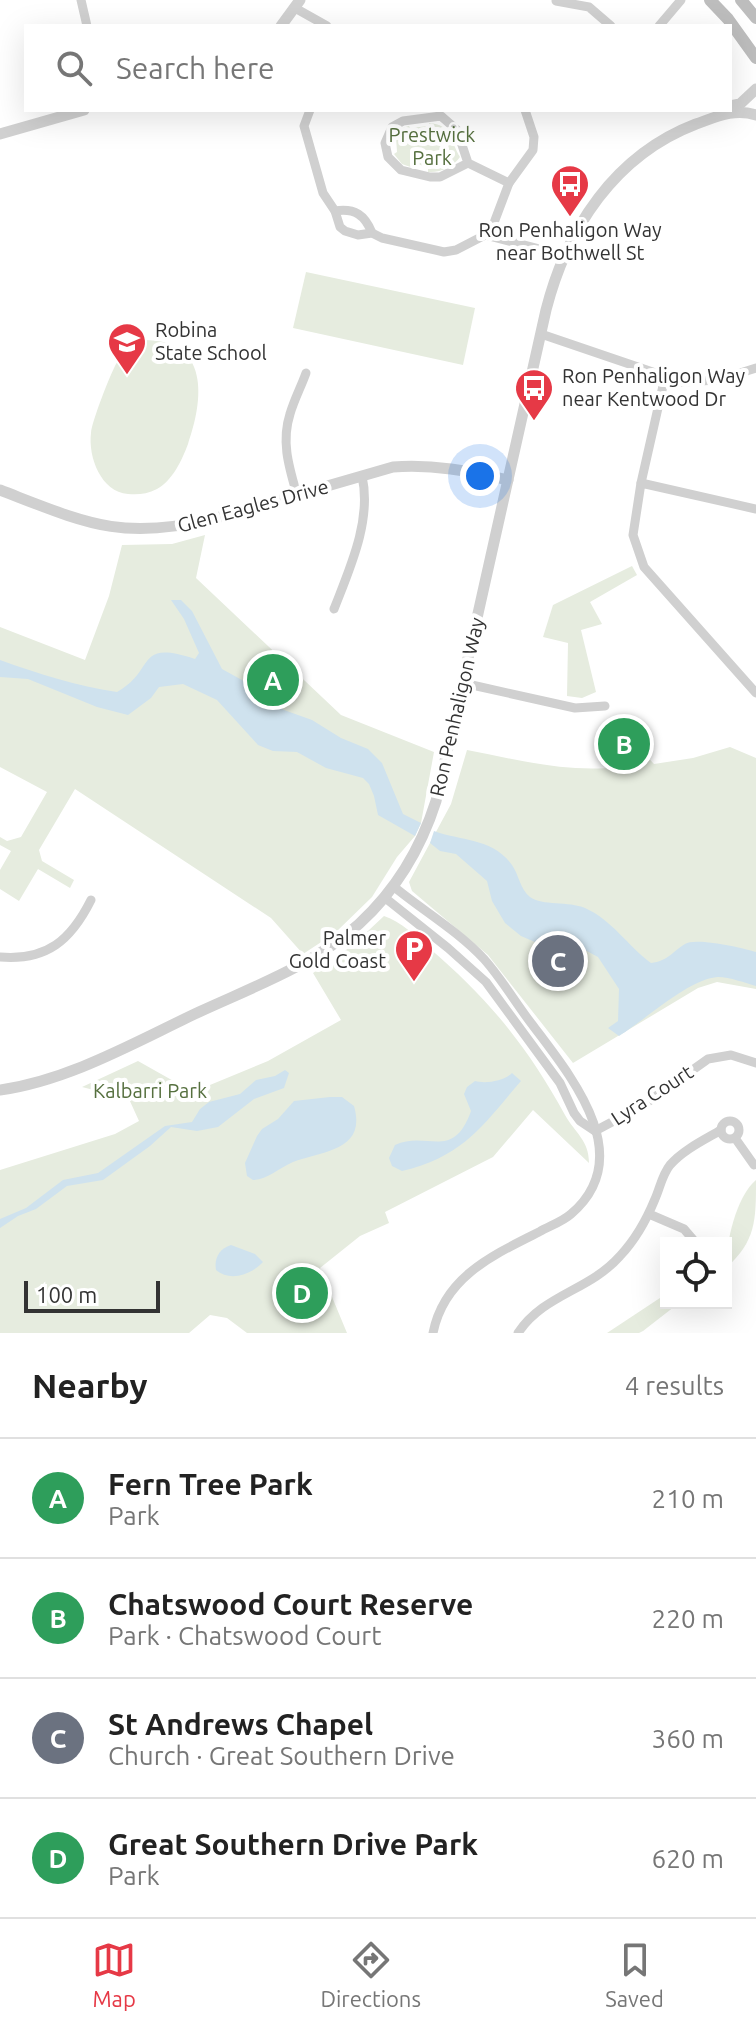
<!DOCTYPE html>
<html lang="en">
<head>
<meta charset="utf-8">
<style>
  :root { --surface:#fff; --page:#f6f6f6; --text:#222; --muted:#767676; --line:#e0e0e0; --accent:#e63946 }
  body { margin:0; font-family:Ubuntu,sans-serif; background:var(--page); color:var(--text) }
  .controls { position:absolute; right:24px; bottom:24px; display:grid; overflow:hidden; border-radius:0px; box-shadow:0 8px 32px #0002 }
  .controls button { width:72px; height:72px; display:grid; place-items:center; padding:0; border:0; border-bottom:2px solid var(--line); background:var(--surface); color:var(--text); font:40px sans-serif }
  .scale { position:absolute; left:24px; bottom:20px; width:136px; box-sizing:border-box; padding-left:8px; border:4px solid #333; border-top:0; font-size:22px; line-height:28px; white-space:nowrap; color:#333; -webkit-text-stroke:6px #fff; paint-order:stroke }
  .you { position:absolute; left:480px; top:476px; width:28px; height:28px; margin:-20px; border:6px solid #fff; border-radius:50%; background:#1a73e8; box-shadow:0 0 0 12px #1a73e833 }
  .badge { display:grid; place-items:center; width:52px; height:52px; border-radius:50%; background:var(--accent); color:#fff; font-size:26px; font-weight:700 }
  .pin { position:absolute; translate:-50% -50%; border:4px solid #fff; box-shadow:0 2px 8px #0006 }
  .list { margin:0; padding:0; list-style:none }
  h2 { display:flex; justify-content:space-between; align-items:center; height:104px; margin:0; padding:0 32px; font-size:34px }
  h2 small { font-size:26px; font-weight:400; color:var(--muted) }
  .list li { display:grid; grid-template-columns:52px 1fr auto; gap:24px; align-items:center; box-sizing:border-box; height:120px; padding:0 32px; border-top:2px solid var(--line) }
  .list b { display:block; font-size:30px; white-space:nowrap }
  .list p { margin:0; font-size:26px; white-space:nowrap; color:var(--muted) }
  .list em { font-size:26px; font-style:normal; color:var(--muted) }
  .icon { flex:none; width:44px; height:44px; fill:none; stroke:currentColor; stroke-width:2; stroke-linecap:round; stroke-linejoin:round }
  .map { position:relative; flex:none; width:756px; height:1333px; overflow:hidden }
  .search { position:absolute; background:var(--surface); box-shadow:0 8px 32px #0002; left:24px; right:24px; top:24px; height:88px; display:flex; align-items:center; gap:20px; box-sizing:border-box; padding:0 28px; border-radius:0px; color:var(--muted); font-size:30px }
  .sheet { height:584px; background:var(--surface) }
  nav { display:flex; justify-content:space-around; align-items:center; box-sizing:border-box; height:112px; border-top:2px solid var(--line); background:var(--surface); font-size:22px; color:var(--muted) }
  nav a { display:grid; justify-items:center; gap:4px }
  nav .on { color:var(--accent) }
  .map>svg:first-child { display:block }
  .green { fill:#e6ecdf }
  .water { fill:#cfe2ee }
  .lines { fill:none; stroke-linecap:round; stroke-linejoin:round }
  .minor { stroke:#d0d0d0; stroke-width:9 }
  .tertiary { stroke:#d0d0d0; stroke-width:11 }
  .secondary { stroke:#bdbdbd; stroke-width:12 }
  .labels { text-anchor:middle; stroke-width:8; stroke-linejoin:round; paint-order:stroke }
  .park-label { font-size:20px; fill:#56703f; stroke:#fff }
  .poi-label { font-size:20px; fill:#333; stroke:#fff; text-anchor:start }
  .street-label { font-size:20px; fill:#333; stroke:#fff }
</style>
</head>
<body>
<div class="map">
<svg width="756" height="1333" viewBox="0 0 756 1333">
  <rect width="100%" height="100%" fill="#fff"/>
  <g class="green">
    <path d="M 429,123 C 452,124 451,143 460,157 C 453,167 440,173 428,172 L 428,167 L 417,164 L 416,169 L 402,164 L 394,154 L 397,152 L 396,137 L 393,136 L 402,128 L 409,126 L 410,128 L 429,126 Z"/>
    <polygon points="306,272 475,308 463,365 293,328"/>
    <path d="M 144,340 C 210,340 204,399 188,444 C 182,460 173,480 157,489 C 147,494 138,495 128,494 C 101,492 88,457 91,433 C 92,421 110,375 116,364 C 123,353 133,347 144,340 Z"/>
    <polygon points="205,535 196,578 341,715 434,752 421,823 415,836 397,857 372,897 335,933 303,954 271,918 75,789 39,850 42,861 74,880 70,888 38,869 19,901 0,889 0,870 11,851 0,845 0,837 7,841 21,837 47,792 0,767 0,627 85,660 109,596 122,545 172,544"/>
    <polygon points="632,566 637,575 590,602 602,624 581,630 596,692 582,698 567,696 568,643 543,637 553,605"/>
    <path d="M 606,724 L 617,724 L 654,764 L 693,758 L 730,747 L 756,758 L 756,989 L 717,982 L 698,988 L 573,1063 L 488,955 L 412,891 L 409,882 L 451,804 L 467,750 C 518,760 567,773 619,767 Z"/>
    <path d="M 384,916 C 401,922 416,936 429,948 C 488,998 528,1047 565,1115 C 575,1133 589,1140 589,1163 L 533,1110 L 493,1157 L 385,1212 L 389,1223 L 360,1236 L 320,1268 L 347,1333 L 247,1333 L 227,1318 L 210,1315 L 189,1333 L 0,1333 L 0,1170 L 115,1134 L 139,1121 L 129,1099 L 82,1087 L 138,1061 L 193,1092 L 268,1061 L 341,1020 L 313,973 L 353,945 Z"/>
    <path d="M 756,1180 C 756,1220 756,1241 726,1268 C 726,1242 736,1197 756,1180 Z"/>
    <polygon points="666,1294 666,1303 679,1303 643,1331 639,1333 607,1333"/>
  </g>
  <g class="water">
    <path d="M 171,600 L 181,600 L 192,611 L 222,669 L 260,690 L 284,710 L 312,720 L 341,738 L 368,749 L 382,763 L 403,814 L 421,823 L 415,836 L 378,815 L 374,796 L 369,784 L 363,778 L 326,768 L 297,752 L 273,751 L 258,745 L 217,700 L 183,684 L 159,687 L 151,698 L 128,715 L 97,707 L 28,679 L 0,677 L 0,660 C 39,674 77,686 117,692 C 157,670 134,639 195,659 L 199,653 L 184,619 Z"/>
    <path d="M 434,831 C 461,841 493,838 512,865 C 519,875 520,889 530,897 C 542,906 569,901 585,908 C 612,920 628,946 651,963 C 668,961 672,952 685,944 C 695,937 744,948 756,952 L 756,986 C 745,983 730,977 718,977 C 690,978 645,1020 619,1036 L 608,1028 L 618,1021 L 619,989 L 598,957 L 581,948 L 551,949 L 521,936 L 505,923 L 492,901 L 487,881 L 456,854 L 440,851 L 430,843 Z"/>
    <polygon points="285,1070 289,1073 284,1088 254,1099 218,1127 197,1131 171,1127 150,1146 103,1180 67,1186 36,1209 18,1216 0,1228 0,1219 26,1208 63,1180 98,1173 165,1126 192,1122 200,1109 209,1102 240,1094 256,1080 275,1076"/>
    <path d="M 512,1073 L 521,1081 C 482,1126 464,1156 402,1171 L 392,1166 L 389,1158 L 395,1145 C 427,1130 453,1162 471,1111 L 464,1094 L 467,1087 L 475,1081 C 486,1084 504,1081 512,1073 Z"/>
    <path d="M 330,1097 L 342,1097 L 354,1106 C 367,1151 322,1151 293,1162 C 279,1168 267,1180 253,1180 L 247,1176 L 245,1163 L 257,1136 L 262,1129 L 278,1119 L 294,1101 Z"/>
    <path d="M 231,1245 L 255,1254 L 263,1262 C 251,1275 230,1282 216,1270 C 214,1258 219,1249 231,1245 Z"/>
  </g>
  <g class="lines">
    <g class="minor">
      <polyline points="81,0 87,26"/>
      <polyline points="556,1 589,7 611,26"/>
      <polyline points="295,8 327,26"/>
      <polyline points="659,26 681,0"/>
      <polyline points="310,110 304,126 323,193 335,211 340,227 345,231 358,235 372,233 382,238 444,252 456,250 485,235 563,255"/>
      <polyline points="468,163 440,177 430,177 401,170 388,157 385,143 392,127 403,121 441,116 457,130 468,163 509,183"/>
      <path d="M 335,211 C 355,208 365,215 372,233"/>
      <polyline points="489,236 509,183 533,150 534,137 525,110"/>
      <polyline points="541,334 682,382 718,380 756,368"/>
      <polyline points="641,483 665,377"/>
      <path d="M 297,495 C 289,467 281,442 290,414 C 294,400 301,387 306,373"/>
      <polyline points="756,509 641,483 633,535 644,567 756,693"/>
      <path d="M 334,609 C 350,568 372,520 362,476"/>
      <polyline points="463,683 575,708 605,706"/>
      <path d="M 393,886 C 422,910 458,931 484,959 C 501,978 515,1002 531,1023 C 570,1075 639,1156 571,1214 C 562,1222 549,1226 539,1232 C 493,1255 444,1277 433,1333"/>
      <polyline points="384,897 448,948 486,982 560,1083 574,1113 580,1121 595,1131"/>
      <path d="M 0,957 C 47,961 71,940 91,900"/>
      <circle cx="730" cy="1130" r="9"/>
      <polyline points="595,1131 642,1106 708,1059 731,1055 756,1063"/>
      <polyline points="735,1138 754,1165"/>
      <polyline points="649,1214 684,1229 696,1243"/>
      <path d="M 518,1333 C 544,1294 589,1291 620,1256 C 636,1239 646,1221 655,1199 C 660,1188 662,1175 670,1165 C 683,1150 704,1140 721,1130"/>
    </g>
    <g class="tertiary">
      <polyline points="281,26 300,0"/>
      <polyline points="730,106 740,104 756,89"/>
      <polyline points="0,134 84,110"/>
      <path d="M 0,490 C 86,523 120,541 213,519 L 393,467 C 433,464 469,471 508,480"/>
      <path d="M 0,1090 C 70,1080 135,1042 199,1012 C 253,987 314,965 359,924 C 395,891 421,848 436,801 L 546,310 C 567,228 615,155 696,124 C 716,117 734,108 756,115"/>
    </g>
    <g class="secondary">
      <polyline points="710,0 728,19 756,58"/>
      <polyline points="741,0 756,18"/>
    </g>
  </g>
  <defs>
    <symbol id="bus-pin" viewBox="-11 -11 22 30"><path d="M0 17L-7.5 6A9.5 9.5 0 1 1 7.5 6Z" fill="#e63946" stroke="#fff"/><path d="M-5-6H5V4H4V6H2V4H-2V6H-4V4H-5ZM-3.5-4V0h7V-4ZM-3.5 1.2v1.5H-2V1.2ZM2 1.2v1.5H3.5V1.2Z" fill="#fff"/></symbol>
    <symbol id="school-pin" viewBox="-11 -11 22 30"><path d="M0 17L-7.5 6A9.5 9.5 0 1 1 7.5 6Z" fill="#e63946" stroke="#fff"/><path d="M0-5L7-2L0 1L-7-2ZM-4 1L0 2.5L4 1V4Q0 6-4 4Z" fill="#fff"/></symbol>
    <symbol id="parking-pin" viewBox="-11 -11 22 30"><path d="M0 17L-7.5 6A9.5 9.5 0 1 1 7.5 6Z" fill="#e63946" stroke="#fff"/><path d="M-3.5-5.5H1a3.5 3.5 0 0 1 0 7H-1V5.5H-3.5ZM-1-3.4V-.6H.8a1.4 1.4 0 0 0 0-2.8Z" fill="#fff"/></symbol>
  </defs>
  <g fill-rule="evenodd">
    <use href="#bus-pin" x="548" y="162" width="44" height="60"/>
    <use href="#school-pin" x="105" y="320" width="44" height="60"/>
    <use href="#bus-pin" x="512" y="366" width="44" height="60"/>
    <use href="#parking-pin" x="392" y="927" width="44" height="60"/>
  </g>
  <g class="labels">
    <g class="park-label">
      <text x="432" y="142">Prestwick<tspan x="432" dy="23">Park</tspan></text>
      <text x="150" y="1098">Kalbarri Park</text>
    </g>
    <g class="poi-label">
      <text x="570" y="237" text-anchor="middle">Ron Penhaligon Way<tspan x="570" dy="23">near Bothwell St</tspan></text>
      <text x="155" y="337">Robina<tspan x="155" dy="23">State School</tspan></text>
      <text x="562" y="383">Ron Penhaligon Way<tspan x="562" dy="23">near Kentwood Dr</tspan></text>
      <text x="386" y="945" text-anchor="end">Palmer<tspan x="386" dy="23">Gold Coast</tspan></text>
    </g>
    <g class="street-label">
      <text transform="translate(253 506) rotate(-15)" y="7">Glen Eagles Drive</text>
      <text transform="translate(457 707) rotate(-77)" y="7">Ron Penhaligon Way</text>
      <text transform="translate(652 1095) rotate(-33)" y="7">Lyra Court</text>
    </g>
  </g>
</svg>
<div class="controls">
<button><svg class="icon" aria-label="locate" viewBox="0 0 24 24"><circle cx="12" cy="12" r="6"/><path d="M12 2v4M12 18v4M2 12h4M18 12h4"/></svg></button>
</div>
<div class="scale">100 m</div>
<div class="you"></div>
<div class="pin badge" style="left:273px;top:680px;background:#2e9e5b">A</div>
<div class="pin badge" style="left:624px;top:744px;background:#2e9e5b">B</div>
<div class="pin badge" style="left:558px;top:961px;background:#6b7280">C</div>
<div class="pin badge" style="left:302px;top:1293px;background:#2e9e5b">D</div>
<div class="search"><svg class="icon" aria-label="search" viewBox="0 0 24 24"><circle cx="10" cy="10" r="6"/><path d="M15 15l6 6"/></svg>Search here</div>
</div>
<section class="sheet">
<h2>Nearby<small>4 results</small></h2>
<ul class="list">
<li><span class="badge" style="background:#2e9e5b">A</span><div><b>Fern Tree Park</b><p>Park</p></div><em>210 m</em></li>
<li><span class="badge" style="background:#2e9e5b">B</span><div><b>Chatswood Court Reserve</b><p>Park · Chatswood Court</p></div><em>220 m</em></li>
<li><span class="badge" style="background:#6b7280">C</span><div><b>St Andrews Chapel</b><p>Church · Great Southern Drive</p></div><em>360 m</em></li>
<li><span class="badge" style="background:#2e9e5b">D</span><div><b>Great Southern Drive Park</b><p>Park</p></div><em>620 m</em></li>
</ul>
</section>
<nav>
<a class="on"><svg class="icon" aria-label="map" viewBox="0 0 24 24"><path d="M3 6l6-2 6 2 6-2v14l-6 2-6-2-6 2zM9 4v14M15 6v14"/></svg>Map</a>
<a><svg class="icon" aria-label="directions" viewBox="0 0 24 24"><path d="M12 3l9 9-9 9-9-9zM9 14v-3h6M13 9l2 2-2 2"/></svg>Directions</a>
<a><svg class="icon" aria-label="saved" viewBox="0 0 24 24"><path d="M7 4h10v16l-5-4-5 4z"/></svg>Saved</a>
</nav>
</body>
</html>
